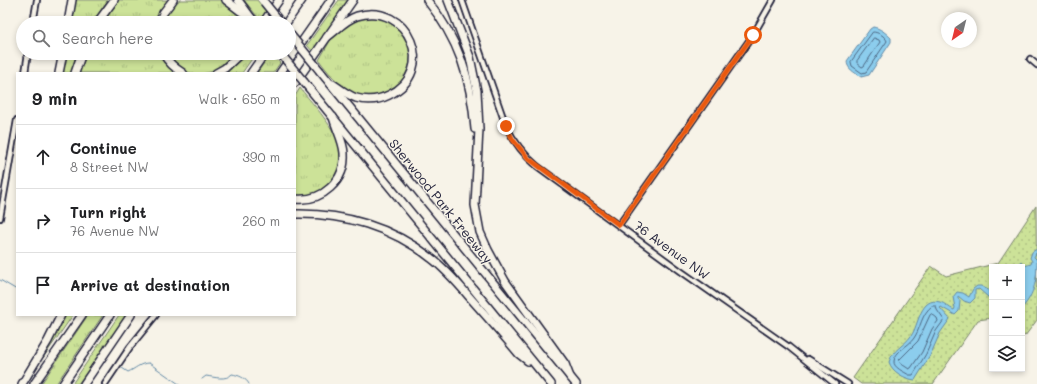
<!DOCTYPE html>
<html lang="en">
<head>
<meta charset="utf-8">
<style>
  :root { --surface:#fff; --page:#f6f6f6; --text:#202124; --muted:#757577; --line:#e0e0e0 }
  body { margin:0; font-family:Mali,sans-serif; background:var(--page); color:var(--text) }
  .controls { position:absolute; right:12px; bottom:12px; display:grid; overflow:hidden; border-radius:0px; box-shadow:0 2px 6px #0003 }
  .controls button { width:36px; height:36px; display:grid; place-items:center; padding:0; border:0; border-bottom:1px solid var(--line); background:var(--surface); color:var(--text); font:20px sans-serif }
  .compass { position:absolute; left:941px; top:12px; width:36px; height:36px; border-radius:50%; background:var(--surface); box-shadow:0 2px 6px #0003; rotate:215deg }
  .stop { position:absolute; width:12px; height:12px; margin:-9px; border:3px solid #ea580c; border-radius:50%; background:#fff }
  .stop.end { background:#ea580c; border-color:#fff; box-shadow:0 1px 4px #0008 }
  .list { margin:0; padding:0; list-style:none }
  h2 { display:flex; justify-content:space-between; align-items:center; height:52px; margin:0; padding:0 16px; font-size:17px }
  h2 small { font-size:13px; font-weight:400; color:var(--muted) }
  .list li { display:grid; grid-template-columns:26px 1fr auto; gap:12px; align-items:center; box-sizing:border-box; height:64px; padding:0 16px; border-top:1px solid var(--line) }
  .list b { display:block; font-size:15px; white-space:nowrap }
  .list p { margin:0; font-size:13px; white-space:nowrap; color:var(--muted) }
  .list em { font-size:13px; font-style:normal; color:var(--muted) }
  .icon { flex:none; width:22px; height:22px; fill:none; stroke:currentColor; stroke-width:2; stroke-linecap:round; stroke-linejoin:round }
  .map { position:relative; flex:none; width:1037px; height:384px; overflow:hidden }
  .search { position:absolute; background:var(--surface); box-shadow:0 2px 6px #0003; left:16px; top:16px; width:280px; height:44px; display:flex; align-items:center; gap:10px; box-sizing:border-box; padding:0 14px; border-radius:22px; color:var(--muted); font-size:15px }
  .panel { position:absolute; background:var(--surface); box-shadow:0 2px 6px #0003; left:16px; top:72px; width:280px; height:244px; border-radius:0px }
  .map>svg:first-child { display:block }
  .grass { fill:url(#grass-tufts); stroke:#77826a }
  .park { fill:url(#park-dots); stroke:#77826a }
  .water { fill:#8ccded; stroke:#6289a6 }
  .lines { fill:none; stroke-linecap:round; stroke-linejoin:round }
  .shore { stroke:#4c6682; stroke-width:1 }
  .stream { stroke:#6289a6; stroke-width:1 }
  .minor-casing { stroke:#22223b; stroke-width:8 }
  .highway-casing { stroke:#22223b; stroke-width:10 }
  .minor { stroke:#f7f3e8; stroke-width:4.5 }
  .highway { stroke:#f7f3e8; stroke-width:7 }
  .highway-bridge-casing { stroke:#22223b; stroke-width:10; stroke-linecap:butt }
  .highway-bridge { stroke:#f7f3e8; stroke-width:7 }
  .route { stroke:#ea580c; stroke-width:5 }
  .labels { text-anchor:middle; stroke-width:3; stroke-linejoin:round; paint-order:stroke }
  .street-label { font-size:13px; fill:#22223b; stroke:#f7f3e8 }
</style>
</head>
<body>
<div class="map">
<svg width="1037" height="384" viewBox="0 0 1037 384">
  <defs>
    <pattern id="grass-tufts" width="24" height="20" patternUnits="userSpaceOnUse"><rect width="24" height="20" fill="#cce298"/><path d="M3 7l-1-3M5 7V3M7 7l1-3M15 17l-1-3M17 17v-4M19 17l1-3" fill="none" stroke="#afc284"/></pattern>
    <pattern id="park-dots" width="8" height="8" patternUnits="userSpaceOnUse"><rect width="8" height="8" fill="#cce298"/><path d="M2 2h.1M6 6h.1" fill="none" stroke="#afc284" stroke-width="1.8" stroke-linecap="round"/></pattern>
  </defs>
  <rect width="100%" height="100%" fill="#f7f3e8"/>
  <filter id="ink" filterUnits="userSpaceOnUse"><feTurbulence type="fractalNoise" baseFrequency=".025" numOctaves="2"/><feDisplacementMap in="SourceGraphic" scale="8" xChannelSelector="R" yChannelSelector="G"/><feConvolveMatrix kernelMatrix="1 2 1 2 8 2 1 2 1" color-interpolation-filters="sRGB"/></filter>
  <g filter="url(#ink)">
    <g class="grass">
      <polygon points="74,0 108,0 92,23 70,23"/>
      <polygon points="118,0 171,0 157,23 101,23"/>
      <path d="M 180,0 L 222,0 L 235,9 L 247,23 L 163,23 C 166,13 171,6 180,0 Z"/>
      <polygon points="244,0 257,0 266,11 260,20"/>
      <polygon points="339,0 349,0 313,52 307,45"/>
      <path d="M 375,17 C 380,19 386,20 390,22 C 437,48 395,119 347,89 C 336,82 327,71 319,60 L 330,41 L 343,28 L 350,23 L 362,18 Z"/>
      <polygon points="65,53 77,53 71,73 61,73"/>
      <polygon points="86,53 159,53 162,58 178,73 79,73"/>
      <path d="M 166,53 L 239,53 C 223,71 194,84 174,63 C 171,60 169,56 166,53 Z"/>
      <polygon points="245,53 256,53 242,73 223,73 236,64"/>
      <polygon points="271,53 280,63 273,73 257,73"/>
      <path d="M 300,88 C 318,111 359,150 333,181 C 322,194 311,196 295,197 L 295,96 Z"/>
      <polygon points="65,315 73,315 43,358 43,356 57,331"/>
      <polygon points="88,315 103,315 56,384 41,384"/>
      <polygon points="119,315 127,315 78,384 72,384"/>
    </g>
    <polygon class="park" points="1036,206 1037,320 1025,336 1022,334 1022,267 992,267 992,318 978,320 933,384 861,384 853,378 931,266 946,276 998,263"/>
    <g class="water">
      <path d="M 873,27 C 880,28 886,33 891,38 L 891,42 L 869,75 L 861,77 C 854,72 847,69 847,61 L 870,29 Z"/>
      <path d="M 1037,249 L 1037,253 L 1036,253 L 1034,257 L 1037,260 C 1037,278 1035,294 1022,308 L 1022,267 L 1018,267 L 1021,261 L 1024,266 L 1031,264 L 1032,261 L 1030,258 L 1032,252 Z"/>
      <path d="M 977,286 L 981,286 L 992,292 L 992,296 L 989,298 L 979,289 L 975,290 L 975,298 L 970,303 L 964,301 L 958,296 L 958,298 L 960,301 L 959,311 L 955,315 L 941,307 L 940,308 L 950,319 L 940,333 L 930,356 L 915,380 C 905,379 892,372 889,362 C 893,349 904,346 911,336 C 919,325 920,296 940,302 C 945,303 949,308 954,310 L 955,308 L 953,297 L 957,292 L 963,293 L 969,297 L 973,289 Z"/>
    </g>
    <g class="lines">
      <g class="shore">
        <path d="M 873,32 C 878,32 885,36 887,41 L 866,72 L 862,73 L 852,66 L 851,62 Z"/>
        <polygon points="874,38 879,40 880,42 864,66 862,67 857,63 857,61"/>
        <path d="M 932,306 L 936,306 L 937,310 L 944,320 L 936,331 L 926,354 L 913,375 L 909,375 C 905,372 893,368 894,361 C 895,351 909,346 914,338 C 921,328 921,314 932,306 Z"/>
        <polygon points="932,314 937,318 938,321 932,329 922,352 911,368 909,369 900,363 899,360 918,341 930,315"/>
      </g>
      <g class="stream">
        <polyline points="0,280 17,290"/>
        <path d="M 122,368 L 128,372 C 135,369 140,363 149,363 L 179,384"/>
        <path d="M 202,379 L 206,376 C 214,377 226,381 232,374 C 238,375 246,378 249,384"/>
      </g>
      <defs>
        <g id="minor">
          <path d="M 462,0 L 506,126 C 514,142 523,154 537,166 L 682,272 L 789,347 L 835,384"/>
          <polyline points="33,23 37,0"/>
          <polyline points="1030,59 1037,65"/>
          <polyline points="25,73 28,53"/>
          <polyline points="0,218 17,120"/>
          <polyline points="619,225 753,35 773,0"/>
          <polyline points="808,359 848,384"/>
          <polyline points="105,384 130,347 156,315"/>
        </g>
        <g id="highway">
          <polyline points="226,0 239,10 251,18"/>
          <polyline points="238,0 255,23"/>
          <path d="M 427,0 C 459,40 471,78 475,129"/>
          <polyline points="448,0 470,57 477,91 479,129 475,205 480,232 488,250 505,281 565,364 570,377"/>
          <polyline points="68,23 72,0"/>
          <polyline points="97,23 114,0"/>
          <polyline points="159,23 163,13 173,0"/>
          <polyline points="263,23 279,0"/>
          <polyline points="286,23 302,0"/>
          <path d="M 327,37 C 337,30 345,20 357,16 C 408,0 439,72 389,95 C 379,100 367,101 356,98 C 348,95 340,89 333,84"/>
          <path d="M 163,53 C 168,62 174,68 183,73"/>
          <polyline points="320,71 576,384"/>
          <polyline points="59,73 63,53"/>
          <polyline points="75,73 82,53"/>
          <polyline points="216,73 225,68 241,53"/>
          <polyline points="251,73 265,53"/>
          <polyline points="280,73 331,0"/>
          <polyline points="304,82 551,384"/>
          <polyline points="295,83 353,0"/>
          <path d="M 295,199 C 322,202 346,181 344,153 C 343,140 336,129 333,117"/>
          <path d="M 295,214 C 344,213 392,227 431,258 C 447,270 460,286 473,301 C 489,319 504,336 519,354 L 528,361"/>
          <polyline points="22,384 48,341 61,315"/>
          <polyline points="34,384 82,315"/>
          <polyline points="63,384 110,315"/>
          <polyline points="84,384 131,315"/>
        </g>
      </defs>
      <use href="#minor" class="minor-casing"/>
      <use href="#highway" class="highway-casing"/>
      <use href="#minor" class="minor"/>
      <use href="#highway" class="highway"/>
      <defs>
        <g id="highway-bridge">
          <polyline points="264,2 281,23"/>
          <polyline points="289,33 320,71"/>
          <polyline points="280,53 304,82"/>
        </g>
      </defs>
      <use href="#highway-bridge" class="highway-bridge-casing"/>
      <use href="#highway-bridge" class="highway-bridge"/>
    </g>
  </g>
  <g class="lines" filter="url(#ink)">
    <polyline class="route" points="506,126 513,140 529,159 619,225 753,35"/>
  </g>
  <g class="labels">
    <g class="street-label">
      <text transform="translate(441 201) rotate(51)" y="5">Sherwood Park Freeway</text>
      <text transform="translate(672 250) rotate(36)" y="5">76 Avenue NW</text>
    </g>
  </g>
</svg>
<div class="controls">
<button>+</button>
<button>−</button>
<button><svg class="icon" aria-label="layers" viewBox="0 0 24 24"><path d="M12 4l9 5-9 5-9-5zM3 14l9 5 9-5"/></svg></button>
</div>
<svg class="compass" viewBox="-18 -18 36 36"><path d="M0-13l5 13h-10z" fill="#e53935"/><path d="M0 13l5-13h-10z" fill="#757577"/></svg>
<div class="stop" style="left:753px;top:35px"></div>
<div class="stop end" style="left:506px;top:126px"></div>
<div class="search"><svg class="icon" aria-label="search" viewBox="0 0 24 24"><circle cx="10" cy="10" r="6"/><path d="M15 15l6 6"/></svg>Search here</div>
<section class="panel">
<h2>9 min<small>Walk · 650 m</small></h2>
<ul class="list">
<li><svg class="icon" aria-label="ahead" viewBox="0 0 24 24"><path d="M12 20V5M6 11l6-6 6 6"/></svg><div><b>Continue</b><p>8 Street NW</p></div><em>390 m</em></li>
<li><svg class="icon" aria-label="right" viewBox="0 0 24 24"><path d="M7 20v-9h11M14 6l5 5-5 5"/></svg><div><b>Turn right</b><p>76 Avenue NW</p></div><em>260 m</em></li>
<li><svg class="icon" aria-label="arrive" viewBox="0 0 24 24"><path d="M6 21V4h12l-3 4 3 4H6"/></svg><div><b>Arrive at destination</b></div></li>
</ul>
</section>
</div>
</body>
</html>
